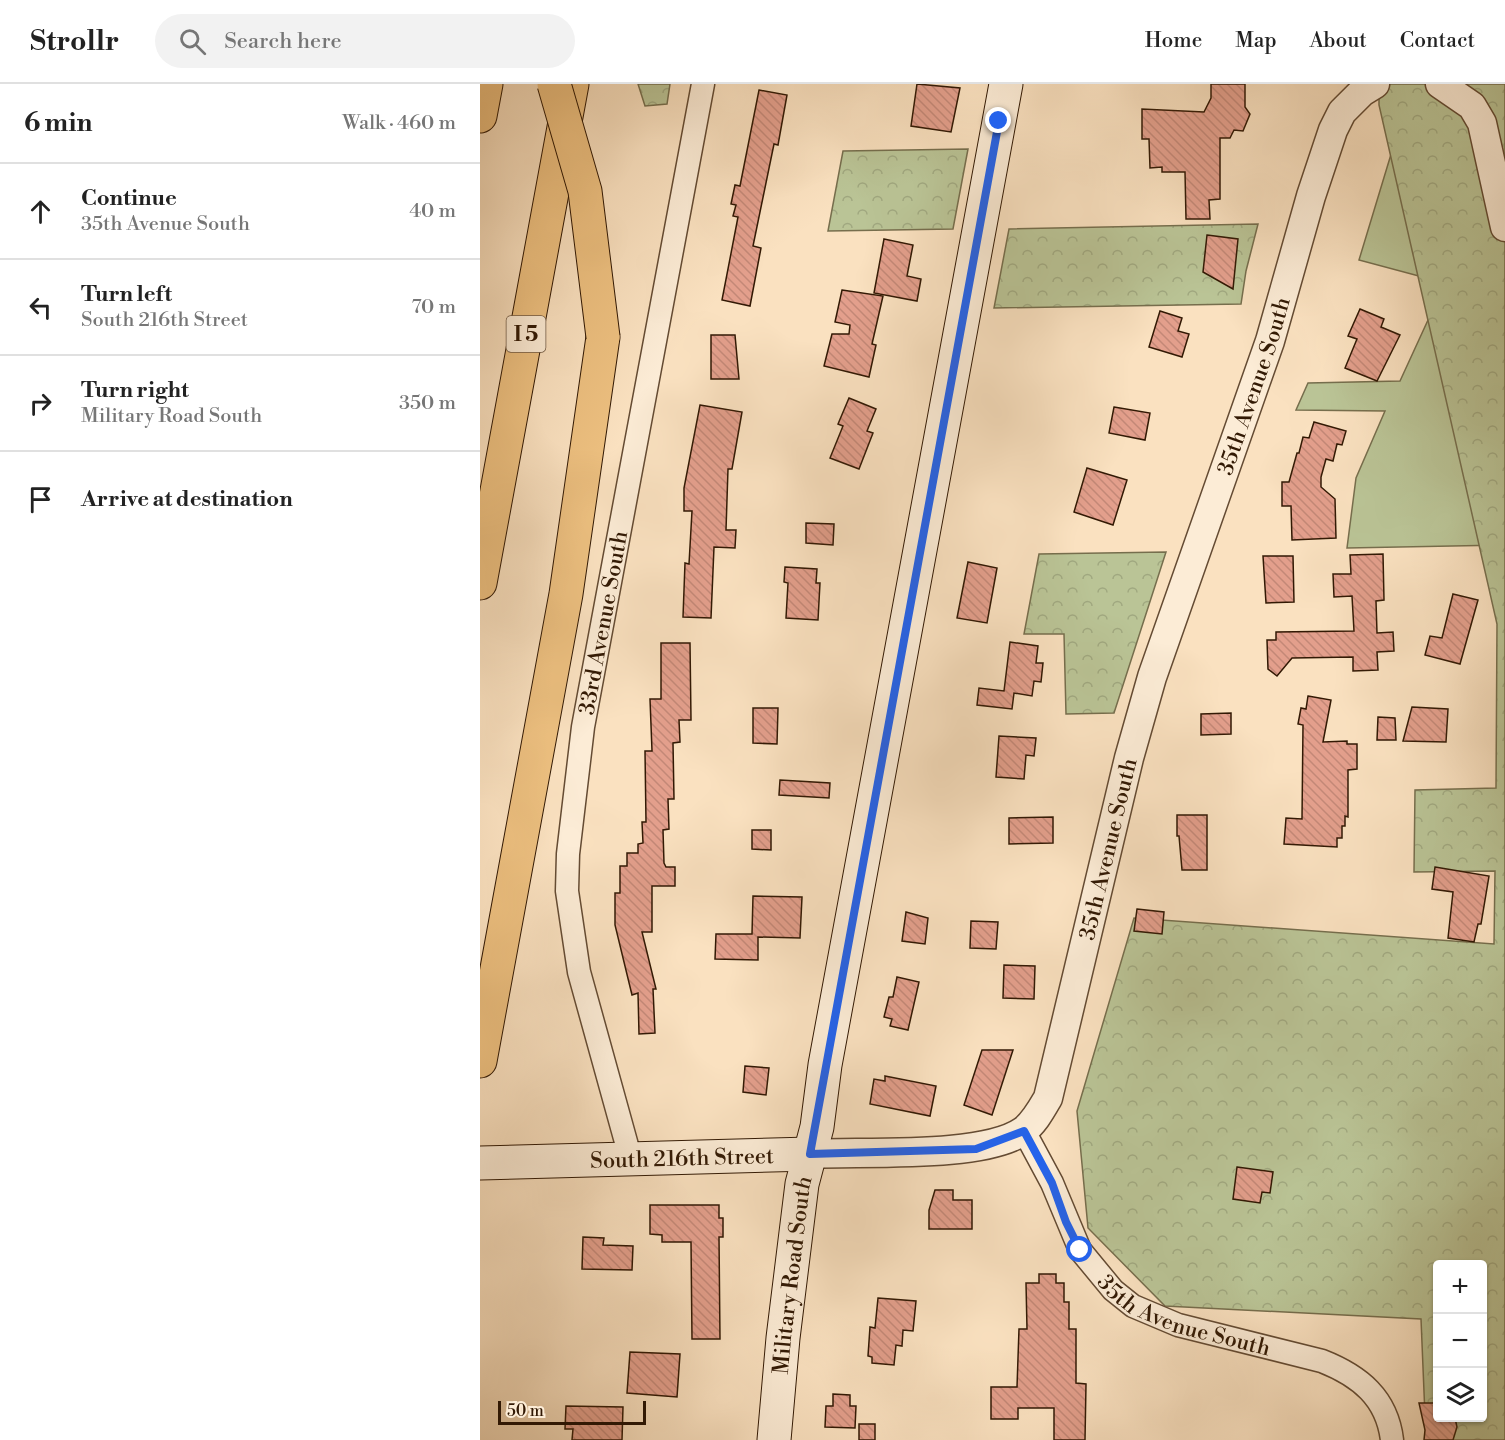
<!DOCTYPE html>
<html lang="en">
<head>
<meta charset="utf-8">
<style>
  :root { --surface:#fff; --page:#f2f2f2; --text:#222; --muted:#767676; --line:#e0e0e0 }
  body { margin:0; font-family:"Libre Bodoni",serif; background:var(--page); color:var(--text) }
  .controls { position:absolute; right:18px; bottom:18px; display:grid; overflow:hidden; border-radius:6px; box-shadow:0 2px 4px #0004 }
  .controls button { width:54px; height:54px; display:grid; place-items:center; padding:0; border:0; border-bottom:2px solid var(--line); background:var(--surface); color:var(--text); font:30px sans-serif }
  .scale { position:absolute; left:18px; bottom:15px; width:148px; box-sizing:border-box; padding-left:6px; border:3px solid #321904; border-top:0; font-size:16px; line-height:21px; white-space:nowrap; color:#321904; -webkit-text-stroke:4px #fcecd6; paint-order:stroke }
  .stop { position:absolute; width:18px; height:18px; margin:-14px; border:4px solid #2563eb; border-radius:50%; background:#fff }
  .stop.end { background:#2563eb; border-color:#fff; box-shadow:0 2px 6px #0008 }
  .list { margin:0; padding:0; list-style:none }
  h2 { display:flex; justify-content:space-between; align-items:center; height:78px; margin:0; padding:0 24px; font-size:26px }
  h2 small { font-size:20px; font-weight:400; color:var(--muted) }
  .list li { display:grid; grid-template-columns:39px 1fr auto; gap:18px; align-items:center; box-sizing:border-box; height:96px; padding:0 24px; border-top:2px solid var(--line) }
  .list b { display:block; font-size:22px; white-space:nowrap }
  .list p { margin:0; font-size:20px; white-space:nowrap; color:var(--muted) }
  .list em { font-size:20px; font-style:normal; color:var(--muted) }
  .icon { flex:none; width:33px; height:33px; fill:none; stroke:currentColor; stroke-width:2; stroke-linecap:round; stroke-linejoin:round }
  .map { position:relative; flex:none; width:1025px; height:1356px; overflow:hidden }
  header { display:flex; align-items:center; gap:36px; box-sizing:border-box; height:84px; padding:0 30px; background:var(--surface); border-bottom:2px solid var(--line) }
  header strong { font-size:28px }
  nav { display:flex; gap:33px; margin-inline-start:auto; font-size:21px }
  .search { width:420px; height:54px; background:var(--page); display:flex; align-items:center; gap:15px; box-sizing:border-box; padding:0 21px; border-radius:33px; color:var(--muted); font-size:22px }
  main { display:flex }
  aside { flex:1; background:var(--surface) }
  .map>svg:first-child { display:block }
  .green { fill:#bac496; stroke:#766e4d; stroke-width:1.5 }
  .forest { fill:url(#forest-crowns); stroke:#766e4d; stroke-width:1.5; fill-rule:evenodd }
  .building { fill:url(#building-back-hatch); stroke:#321904; stroke-width:1.5 }
  .lines { fill:none; stroke-linecap:round; stroke-linejoin:round }
  .minor-casing { stroke:#644b33; stroke-width:25 }
  .tertiary-casing { stroke:#644b33; stroke-width:31 }
  .secondary-casing { stroke:#321904; stroke-width:35 }
  .motorway-casing { stroke:#321904; stroke-width:35 }
  .minor { stroke:#fcecd6; stroke-width:22 }
  .tertiary { stroke:#fcecd6; stroke-width:28 }
  .secondary { stroke:#fcecd6; stroke-width:33 }
  .motorway { stroke:#edc080; stroke-width:33 }
  .motorway-bridge-casing { stroke:#321904; stroke-width:35; stroke-linecap:butt }
  .motorway-bridge { stroke:#edc080; stroke-width:33 }
  .route { stroke:#2563eb; stroke-width:8 }
  .labels { text-anchor:middle; stroke-width:4.5; stroke-linejoin:round; paint-order:stroke }
  .shield { fill:#fcecd6; stroke:#6f5843; stroke-width:1.5 }
  .shield-label { font-size:21px; font-weight:bold; fill:#321904 }
  .street-label { font-size:22px; fill:#321904; stroke:#fcecd6 }
</style>
</head>
<body>
<header>
<strong>Strollr</strong>
<div class="search"><svg class="icon" aria-label="search" viewBox="0 0 24 24"><circle cx="10" cy="10" r="6"/><path d="M15 15l6 6"/></svg>Search here</div>
<nav><a>Home</a><a>Map</a><a>About</a><a>Contact</a></nav>
</header>
<main>
<aside>
<h2>6 min<small>Walk · 460 m</small></h2>
<ul class="list">
<li><svg class="icon" aria-label="ahead" viewBox="0 0 24 24"><path d="M12 20V5M6 11l6-6 6 6"/></svg><div><b>Continue</b><p>35th Avenue South</p></div><em>40 m</em></li>
<li><svg class="icon" aria-label="left" viewBox="0 0 24 24"><path d="M17 20v-9H6M10 6l-5 5 5 5"/></svg><div><b>Turn left</b><p>South 216th Street</p></div><em>70 m</em></li>
<li><svg class="icon" aria-label="right" viewBox="0 0 24 24"><path d="M7 20v-9h11M14 6l5 5-5 5"/></svg><div><b>Turn right</b><p>Military Road South</p></div><em>350 m</em></li>
<li><svg class="icon" aria-label="arrive" viewBox="0 0 24 24"><path d="M6 21V4h12l-3 4 3 4H6"/></svg><div><b>Arrive at destination</b></div></li>
</ul>
</aside>
<div class="map">
<svg width="1025" height="1356" viewBox="0 0 1025 1356">
  <defs>
    <pattern id="forest-crowns" width="20" height="18" patternUnits="userSpaceOnUse" patternTransform="scale(1.5)"><rect width="20" height="18" fill="#bac496"/><path d="M2 6a3 3 0 1 1 6 0M12 15a3 3 0 1 1 6 0" fill="none" stroke="#a0a880"/></pattern>
    <pattern id="building-back-hatch" width="6" height="6" patternUnits="userSpaceOnUse" patternTransform="scale(1.5)"><rect width="6" height="6" fill="#e39f8c"/><path d="M-1 5l2 2M0 0l6 6M5-1l2 2" fill="none" stroke="#c38877"/></pattern>
  </defs>
  <rect width="100%" height="100%" fill="#fae1c0"/>
  <filter id="stains"><feTurbulence type="fractalNoise" baseFrequency=".00333" numOctaves="4"/><feColorMatrix values="0 0 0 0 .2 0 0 0 0 .09 0 0 0 0 .02 0 0 0 .5 -.17"/></filter>
  <radialGradient id="worn" r=".72"><stop offset=".6" stop-color="#630" stop-opacity="0"/><stop offset="1" stop-color="#630" stop-opacity=".3"/></radialGradient>
  <polygon class="green" points="969,32 978,48 999,158 1025,253 1025,461 867,464 876,394 905,327 816,326 828,299 920,297 965,199 879,176 922,34"/>
  <g class="forest">
    <polygon points="158,0 190,0 187,20 165,22"/>
    <path d="M 899,0 L 1025,0 L 1025,1356 L 946,1356 L 941,1235 L 685,1222 L 608,1144 L 597,1027 L 654,834 L 1014,860 L 1015,787 L 934,788 L 935,706 L 1016,704 L 1017,540 L 899,21 ZM 958,1180 L 1002,1180 L 1002,1334 L 958,1334 Z"/>
    <polygon points="488,65 473,145 348,147 363,67"/>
    <polygon points="778,140 766,187 761,220 514,224 529,145"/>
    <polygon points="686,468 634,629 586,630 584,550 544,550 559,470"/>
  </g>
  <g class="building">
    <polygon points="437,0 480,4 471,48 431,42"/>
    <polygon points="731,0 765,0 765,23 770,30 763,47 754,46 750,54 740,54 740,115 729,116 730,135 706,135 705,88 682,88 682,83 670,84 669,55 662,55 662,25 724,28 731,14"/>
    <polygon points="279,6 307,11 298,61 294,60 273,162 281,164 270,222 242,216 258,133 253,132 256,121 251,120 255,101 260,102"/>
    <polygon points="727,151 758,155 753,205 723,188"/>
    <polygon points="404,155 433,161 427,192 441,195 437,217 394,209"/>
    <polygon points="362,206 403,212 392,260 396,261 389,293 344,282 352,250 369,250 370,241 355,238"/>
    <polygon points="880,225 904,235 901,243 920,251 897,297 865,284 877,255 868,252"/>
    <polygon points="680,227 702,234 698,247 709,250 702,273 669,263"/>
    <polygon points="231,251 255,251 259,295 231,295"/>
    <polygon points="369,314 396,325 387,347 393,349 379,385 350,374 363,342 358,340"/>
    <polygon points="220,321 262,328 252,385 248,385 246,446 256,446 255,464 234,463 231,534 203,533 205,479 209,480 212,427 204,427 204,404"/>
    <polygon points="634,323 670,329 665,356 629,349"/>
    <polygon points="834,338 866,347 862,361 857,360 853,377 846,375 841,393 841,403 855,415 856,454 812,456 811,422 802,422 802,398 809,398 817,369 819,369 823,353 829,354"/>
    <polygon points="607,384 647,396 633,441 594,428"/>
    <polygon points="326,439 354,440 353,461 326,459"/>
    <polygon points="903,470 904,516 896,517 897,549 913,548 914,567 897,568 898,586 873,587 873,573 812,574 797,592 788,585 787,556 796,556 796,548 874,547 872,512 854,513 853,490 871,490 870,471"/>
    <polygon points="783,472 813,472 814,518 786,519"/>
    <polygon points="488,478 517,484 507,539 477,534"/>
    <polygon points="305,483 337,485 336,499 340,499 338,536 306,534 308,499 304,498"/>
    <polygon points="973,510 998,516 980,580 945,571 950,552 962,554"/>
    <polygon points="530,558 558,562 556,579 563,579 561,598 554,597 552,612 534,609 532,625 497,621 499,604 524,607"/>
    <polygon points="181,559 210,559 211,636 199,636 200,658 193,659 194,715 188,715 189,745 183,746 184,779 186,783 195,783 195,802 172,802 172,848 162,848 176,905 173,905 175,949 159,950 158,909 152,911 135,841 135,809 140,809 140,782 147,782 147,769 158,769 158,760 163,759 162,738 166,738 165,667 172,667 170,615 181,615"/>
    <polygon points="828,612 851,616 843,658 867,657 867,660 877,660 877,685 868,686 868,733 865,732 865,742 862,742 862,754 857,754 857,763 804,760 806,734 822,735 823,641 818,640 821,624 826,625"/>
    <polygon points="932,623 968,625 966,658 923,657"/>
    <polygon points="273,624 298,624 297,660 273,659"/>
    <polygon points="751,629 751,650 721,651 721,630"/>
    <polygon points="898,633 915,634 916,656 897,656"/>
    <polygon points="519,652 556,654 554,672 546,671 544,695 516,693"/>
    <polygon points="300,696 350,699 349,714 299,711"/>
    <polygon points="697,731 727,731 727,786 702,786 699,752 697,752"/>
    <polygon points="573,733 573,759 529,760 529,734"/>
    <polygon points="272,746 291,746 291,766 272,765"/>
    <polygon points="955,783 1009,792 1001,840 998,840 994,858 968,854 973,808 952,805"/>
    <polygon points="273,812 322,813 320,854 278,853 278,876 235,875 236,850 272,850"/>
    <polygon points="657,825 684,828 682,850 654,847"/>
    <polygon points="426,828 448,834 445,860 422,857"/>
    <polygon points="491,837 518,838 516,865 490,864"/>
    <polygon points="524,881 555,882 554,915 523,914"/>
    <polygon points="417,893 439,898 428,946 410,942 412,935 404,933 409,913 413,913"/>
    <polygon points="502,966 533,966 512,1031 484,1021"/>
    <polygon points="265,982 289,984 286,1011 263,1008"/>
    <polygon points="405,992 456,1002 450,1032 390,1020 394,995 405,997"/>
    <polygon points="757,1083 793,1088 790,1109 782,1108 780,1119 753,1115"/>
    <polygon points="455,1106 473,1106 473,1116 492,1116 492,1145 449,1145 449,1126"/>
    <polygon points="170,1121 239,1121 239,1134 243,1134 243,1153 239,1153 240,1255 212,1255 211,1158 182,1158 182,1151 170,1150"/>
    <polygon points="103,1153 124,1154 123,1161 153,1162 152,1186 102,1185"/>
    <polygon points="559,1190 576,1190 576,1199 584,1199 584,1218 589,1218 589,1245 596,1245 596,1299 606,1300 605,1356 574,1356 574,1324 538,1324 538,1335 511,1335 511,1303 537,1303 539,1245 547,1245 546,1199 559,1199"/>
    <polygon points="398,1214 436,1217 433,1247 423,1246 422,1262 416,1261 414,1281 392,1279 392,1273 388,1272 390,1243 395,1244"/>
    <polygon points="150,1268 200,1270 197,1313 147,1309"/>
    <polygon points="353,1310 370,1311 370,1322 376,1322 375,1344 345,1343 346,1322 353,1322"/>
    <polygon points="939,1319 957,1319 957,1334 975,1334 977,1343 973,1356 944,1356 945,1346"/>
    <polygon points="86,1322 143,1323 142,1356 92,1356 93,1345 85,1345"/>
    <rect x="379" y="1340" width="16" height="16"/>
  </g>
  <g class="lines">
    <defs>
      <g id="minor">
        <path id="s1" d="M 544,1047 L 572,1099 L 600,1166 L 633,1206 L 653,1222 L 698,1241 L 842,1277 C 880,1292 907,1314 912,1356"/>
        <path id="s2" d="M 151,1076 L 99,888 L 87,807 L 88,770 L 103,643 L 223,0"/>
      </g>
      <g id="tertiary">
        <polyline points="960,0 992,22 1002,39 1025,143"/>
        <path id="s3" d="M 330,1070 C 382,1067 503,1075 543,1047 C 554,1039 561,1026 568,1014 L 649,674 L 672,593 L 790,257 L 831,112 L 853,46 L 862,28 L 882,8 L 895,0"/>
      </g>
      <g id="secondary">
        <path id="s4" d="M 0,1079 L 330,1070"/>
        <path id="s5" d="M 294,1356 L 303,1254 L 322,1100 L 337,1043 L 345,981 L 526,0"/>
      </g>
      <g id="motorway">
        <polyline points="0,32 6,0"/>
        <polyline points="0,499 92,0"/>
        <polyline points="0,977 86,510 123,253"/>
      </g>
    </defs>
    <use href="#minor" class="minor-casing"/>
    <use href="#tertiary" class="tertiary-casing"/>
    <use href="#secondary" class="secondary-casing"/>
    <use href="#motorway" class="motorway-casing"/>
    <use href="#minor" class="minor"/>
    <use href="#tertiary" class="tertiary"/>
    <use href="#secondary" class="secondary"/>
    <use href="#motorway" class="motorway"/>
    <defs>
      <polyline id="motorway-bridge" points="74,0 105,107 123,253"/>
    </defs>
    <use href="#motorway-bridge" class="motorway-bridge-casing"/>
    <use href="#motorway-bridge" class="motorway-bridge"/>
  </g>
  <g class="lines">
    <polyline class="route" points="519,37 330,1070 496,1065 544,1047 572,1099 586,1138 600,1166"/>
  </g>
  <g class="labels">
    <rect class="shield" x="26.5" y="232" width="39" height="36" rx="4.5"/>
    <g class="shield-label">
      <text x="46" y="257">I 5</text>
    </g>
    <g class="street-label">
      <text dy="8" stroke="none"><textPath href="#s3" startOffset="1000">35th Avenue South</textPath></text>
      <text dy="8" stroke="none"><textPath href="#s2" startOffset="548">33rd Avenue South</textPath></text>
      <text dy="8" stroke="none"><textPath href="#s3" startOffset="514">35th Avenue South</textPath></text>
      <text dy="8" stroke="none"><textPath href="#s4" startOffset="202">South 216th Street</textPath></text>
      <text dy="8" stroke="none"><textPath href="#s5" startOffset="166">Military Road South</textPath></text>
      <text dy="8" stroke="none"><textPath href="#s1" startOffset="260">35th Avenue South</textPath></text>
    </g>
  </g>
  <rect width="100%" height="100%" filter="url(#stains)"/>
  <rect width="100%" height="100%" fill="url(#worn)"/>
</svg>
<div class="controls">
<button>+</button>
<button>−</button>
<button><svg class="icon" aria-label="layers" viewBox="0 0 24 24"><path d="M12 4l9 5-9 5-9-5zM3 14l9 5 9-5"/></svg></button>
</div>
<div class="scale">50 m</div>
<div class="stop" style="left:600px;top:1166px"></div>
<div class="stop end" style="left:519px;top:37px"></div>
</div>
</main>
</body>
</html>
